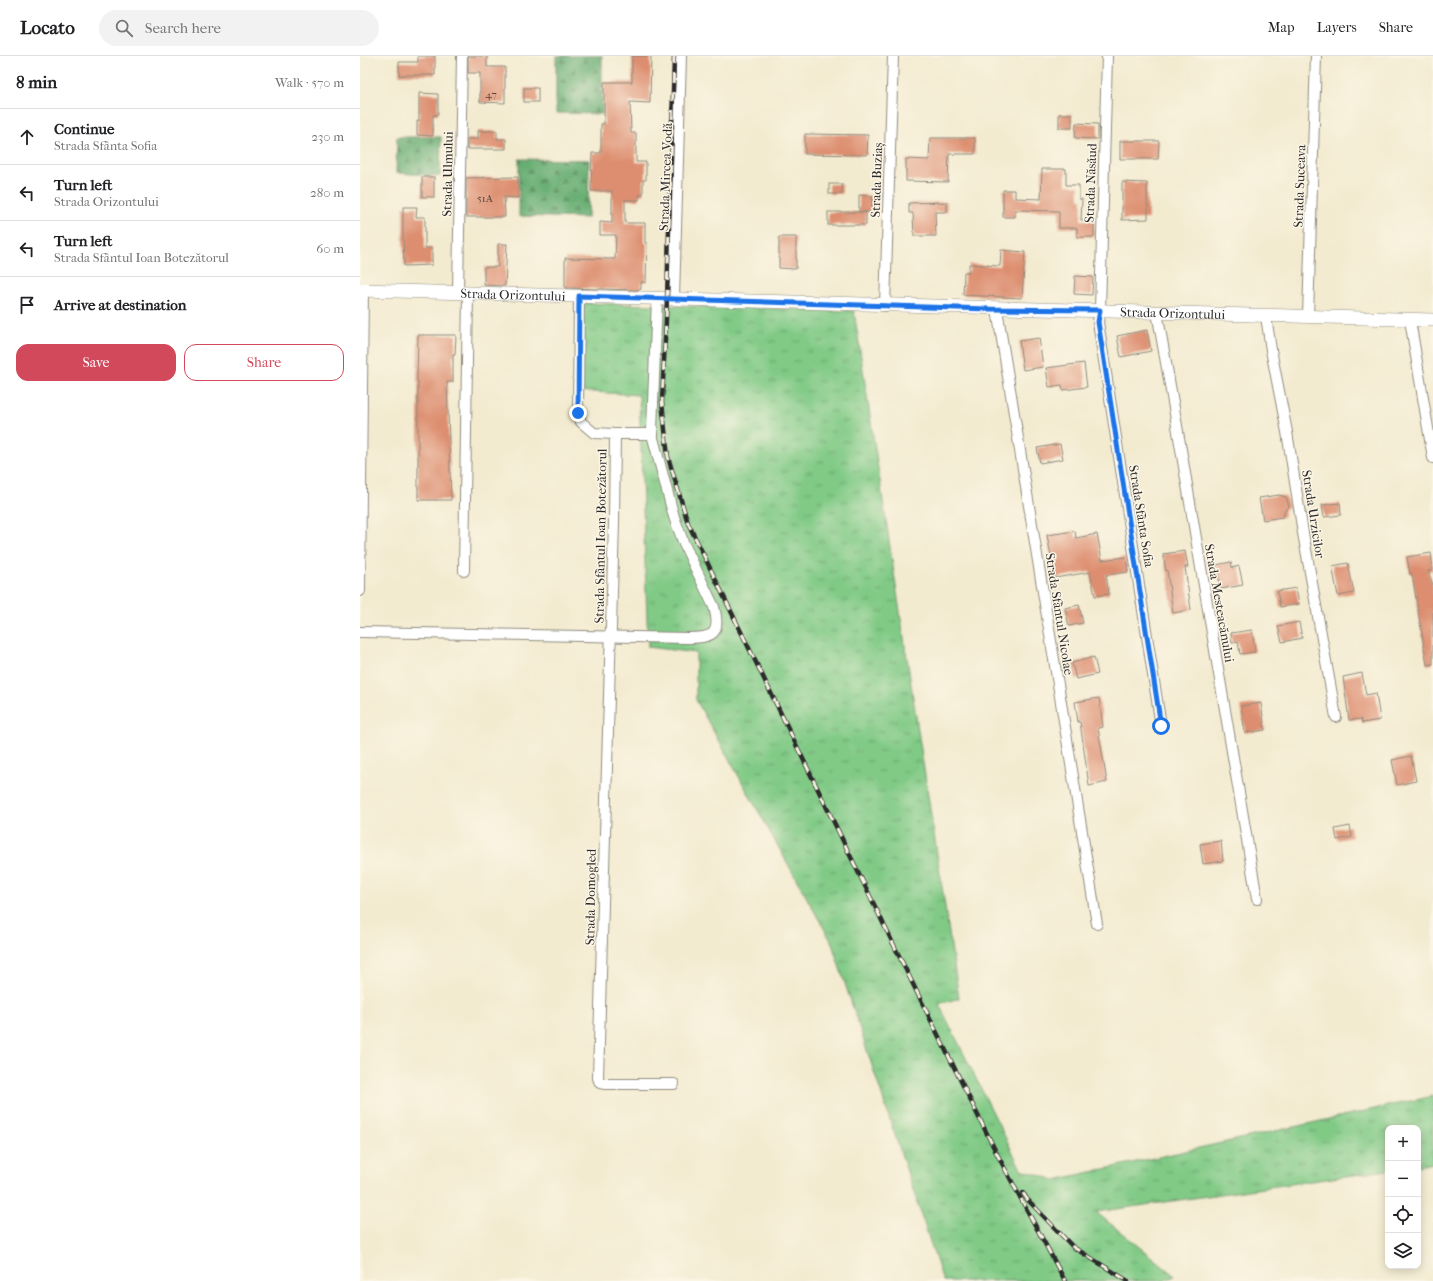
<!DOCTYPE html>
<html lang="en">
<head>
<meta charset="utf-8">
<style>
  :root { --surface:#fff; --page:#f2f2f2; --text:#202124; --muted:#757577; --line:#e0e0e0; --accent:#d1495b }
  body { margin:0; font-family:"IM FELL French Canon",serif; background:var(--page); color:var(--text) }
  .controls { position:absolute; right:12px; bottom:12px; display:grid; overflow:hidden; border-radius:8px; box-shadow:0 2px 10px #0003 }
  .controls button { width:36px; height:36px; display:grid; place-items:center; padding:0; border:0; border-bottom:1px solid var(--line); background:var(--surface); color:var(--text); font:20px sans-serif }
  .stop { position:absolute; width:12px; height:12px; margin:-9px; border:3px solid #1a73e8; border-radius:50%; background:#fff }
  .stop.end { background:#1a73e8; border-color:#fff; box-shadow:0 1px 4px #0008 }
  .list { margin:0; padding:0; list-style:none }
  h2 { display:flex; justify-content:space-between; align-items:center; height:52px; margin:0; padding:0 16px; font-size:17px }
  h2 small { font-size:13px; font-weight:400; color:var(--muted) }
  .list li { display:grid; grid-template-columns:26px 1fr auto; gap:12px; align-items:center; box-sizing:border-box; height:56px; padding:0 16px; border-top:1px solid var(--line) }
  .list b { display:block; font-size:15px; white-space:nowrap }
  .list p { margin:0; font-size:13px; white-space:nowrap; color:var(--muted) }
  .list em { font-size:13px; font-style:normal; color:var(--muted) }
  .actions { display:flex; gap:8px; padding:12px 16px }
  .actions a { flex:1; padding:9px 0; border:1px solid var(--accent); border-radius:12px; text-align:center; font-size:14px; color:var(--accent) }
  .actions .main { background:var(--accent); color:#fff }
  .icon { flex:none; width:22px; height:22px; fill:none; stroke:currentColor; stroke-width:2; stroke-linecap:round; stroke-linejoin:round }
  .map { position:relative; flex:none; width:1073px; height:1225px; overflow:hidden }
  header { display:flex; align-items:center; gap:24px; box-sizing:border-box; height:56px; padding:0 20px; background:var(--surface); border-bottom:1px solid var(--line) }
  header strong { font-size:19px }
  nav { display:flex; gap:22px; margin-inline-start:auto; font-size:14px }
  .search { width:280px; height:36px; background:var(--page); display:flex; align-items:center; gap:10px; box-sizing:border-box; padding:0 14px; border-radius:22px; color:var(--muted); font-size:15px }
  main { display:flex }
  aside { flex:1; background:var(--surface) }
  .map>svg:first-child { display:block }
  .grass { fill:url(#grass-tufts); stroke:#567a58 }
  .forest { fill:url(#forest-firs); stroke:#4a6c4f }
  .building { fill:#dd8e6f }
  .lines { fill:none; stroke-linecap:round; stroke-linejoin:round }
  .minor-casing { stroke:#8f8b7e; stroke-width:12 }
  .tertiary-casing { stroke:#8f8b7e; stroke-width:14 }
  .minor { stroke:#fff; stroke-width:10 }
  .tertiary { stroke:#fff; stroke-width:13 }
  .rail-casing { stroke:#2b2b2b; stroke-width:4.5 }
  .rail { stroke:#fcf5e5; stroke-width:3; stroke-dasharray:9; stroke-linecap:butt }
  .route { stroke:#1a73e8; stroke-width:5 }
  .labels { text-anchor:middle; stroke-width:3; stroke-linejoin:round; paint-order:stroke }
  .number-label { font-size:11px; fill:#58443c }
  .street-label { font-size:13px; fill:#2b2b2b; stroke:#fcf5e5 }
</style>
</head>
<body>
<header>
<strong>Locato</strong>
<div class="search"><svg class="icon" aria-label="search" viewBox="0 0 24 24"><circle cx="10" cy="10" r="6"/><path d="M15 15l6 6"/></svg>Search here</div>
<nav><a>Map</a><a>Layers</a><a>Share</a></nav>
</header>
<main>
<aside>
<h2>8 min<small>Walk · 570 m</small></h2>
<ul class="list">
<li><svg class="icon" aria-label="ahead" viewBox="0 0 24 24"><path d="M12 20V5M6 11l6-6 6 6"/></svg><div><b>Continue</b><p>Strada Sfânta Sofia</p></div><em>230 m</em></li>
<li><svg class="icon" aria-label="left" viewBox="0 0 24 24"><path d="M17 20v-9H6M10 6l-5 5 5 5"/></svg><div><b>Turn left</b><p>Strada Orizontului</p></div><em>280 m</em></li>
<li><svg class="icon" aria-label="left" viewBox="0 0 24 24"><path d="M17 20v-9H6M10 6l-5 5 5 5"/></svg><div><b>Turn left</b><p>Strada Sfântul Ioan Botezătorul</p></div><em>60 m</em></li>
<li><svg class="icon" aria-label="arrive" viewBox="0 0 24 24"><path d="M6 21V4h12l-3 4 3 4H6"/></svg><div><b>Arrive at destination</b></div></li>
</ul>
<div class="actions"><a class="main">Save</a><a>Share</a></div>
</aside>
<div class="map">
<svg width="1073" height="1225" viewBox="0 0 1073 1225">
  <defs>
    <pattern id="grass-tufts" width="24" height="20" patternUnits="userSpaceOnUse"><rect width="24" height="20" fill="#81ca86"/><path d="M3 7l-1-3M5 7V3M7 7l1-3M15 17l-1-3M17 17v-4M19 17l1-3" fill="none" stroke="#6aa46e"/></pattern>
    <pattern id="forest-firs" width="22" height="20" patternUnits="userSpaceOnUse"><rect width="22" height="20" fill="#68ae73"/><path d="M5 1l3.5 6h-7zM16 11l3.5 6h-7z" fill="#568e5f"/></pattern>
  </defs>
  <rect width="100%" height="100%" fill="#fcf5e5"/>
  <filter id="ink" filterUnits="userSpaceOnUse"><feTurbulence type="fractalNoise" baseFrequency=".025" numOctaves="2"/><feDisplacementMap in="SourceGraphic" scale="8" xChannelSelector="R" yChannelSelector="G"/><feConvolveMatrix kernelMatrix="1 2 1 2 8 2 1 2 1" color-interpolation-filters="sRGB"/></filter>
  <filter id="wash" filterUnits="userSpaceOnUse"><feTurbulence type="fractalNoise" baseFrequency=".012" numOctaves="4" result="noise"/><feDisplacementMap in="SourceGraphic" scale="16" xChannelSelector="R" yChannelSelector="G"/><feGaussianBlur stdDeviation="0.9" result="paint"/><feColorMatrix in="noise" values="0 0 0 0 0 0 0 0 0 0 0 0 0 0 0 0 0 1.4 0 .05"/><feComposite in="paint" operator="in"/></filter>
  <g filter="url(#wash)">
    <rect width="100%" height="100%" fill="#f3ebd0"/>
    <polygon class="grass" points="221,247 494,255 599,942 579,948 661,1113 695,1124 1073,1040 1073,1107 1058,1110 1058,1072 1028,1072 1028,1114 736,1156 815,1220 803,1225 583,1225 471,885 336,644 336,597 288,591 279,339 218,335"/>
    <g class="forest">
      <polygon points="196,0 242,0 242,58 196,57"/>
      <polygon points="37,81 81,81 80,120 36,117"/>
      <polygon points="159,103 229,104 228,162 159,160"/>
    </g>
    <g id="blocks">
      <g class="building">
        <polygon points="58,0 75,0 75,19 39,19 39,6 58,6"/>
        <polygon points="108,0 127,0 127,11 145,11 145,47 120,46 120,17 108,17"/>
        <polygon points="272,0 291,0 290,47 270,46 271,77 276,77 276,106 286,106 286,124 283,124 283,139 279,139 279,144 265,144 265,167 285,167 285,187 287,187 286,226 281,226 281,233 276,234 205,232 205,202 255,203 256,179 240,179 240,166 252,167 252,135 231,135 232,97 241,97 241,68 244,68 244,26 272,26"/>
        <rect x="164" y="32" width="14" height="14"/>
        <polygon points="59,37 78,38 78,59 73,59 73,80 57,79 57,65 59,65"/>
        <rect x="699" y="58" width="13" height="14"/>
        <polygon points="716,67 738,68 738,83 715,82"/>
        <polygon points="118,75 137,75 137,83 146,83 146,93 107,93 107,83 118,83"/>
        <polygon points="445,78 508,79 507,99 445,98"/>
        <polygon points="570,82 615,82 615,98 589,98 588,126 546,125 546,103 569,104"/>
        <polygon points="760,85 799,85 798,103 760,103"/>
        <polygon points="682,113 706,113 706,129 719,129 719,143 722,143 721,164 734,164 734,181 717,181 717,172 699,172 699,155 655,154 655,161 643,161 643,134 655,134 655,142 681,143"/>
        <rect x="62" y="121" width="12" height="20"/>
        <polygon points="158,121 158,142 144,141 145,161 106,161 106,122"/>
        <polygon points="762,126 787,127 787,149 788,149 788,163 762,164"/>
        <rect x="469" y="128" width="13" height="10"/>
        <polygon points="499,139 512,140 512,156 499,156"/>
        <polygon points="587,146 587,156 575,156 576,180 554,180 553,157 549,157 549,147"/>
        <polygon points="43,151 57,151 56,161 65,161 65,192 72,192 72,209 44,210 43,179"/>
        <rect x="468" y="156" width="38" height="13"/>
        <polygon points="419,181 436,181 436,213 419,212"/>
        <polygon points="138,188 147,188 145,230 124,229 124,211 138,211"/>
        <polygon points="641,194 665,196 662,242 603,239 604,216 609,216 609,208 640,210"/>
        <polygon points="715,220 733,221 732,239 714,238"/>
        <polygon points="787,274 791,295 761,301 757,280"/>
        <polygon points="58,279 96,279 95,299 93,299 93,326 87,326 91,444 58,444 58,325 57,325"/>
        <polygon points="679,282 683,311 663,314 659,285"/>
        <polygon points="724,307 727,331 703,334 702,329 689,331 686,312"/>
        <polygon points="700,388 703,403 680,407 677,392"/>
        <polygon points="919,439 926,441 929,450 925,454 923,461 903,464 899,442"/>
        <polygon points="980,447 981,459 964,461 962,449"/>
        <polygon points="715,475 716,482 737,478 742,504 766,501 768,516 746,519 749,538 735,540 730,516 695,522 687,479"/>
        <polygon points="825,495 828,511 825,511 831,554 813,557 807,514 806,515 803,498"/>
        <polygon points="1071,497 1073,514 1068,515 1073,529 1073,608 1067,609 1052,518 1050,518 1047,501"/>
        <polygon points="871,506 872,512 879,510 883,529 861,533 856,509"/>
        <polygon points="988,507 994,537 978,540 972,510"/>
        <polygon points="936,532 939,548 920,551 917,535"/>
        <polygon points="719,549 723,567 709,570 705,552"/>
        <polygon points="939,566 942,582 922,586 918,570"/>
        <polygon points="892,574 895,596 880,598 878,586 872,587 871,577"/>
        <polygon points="734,601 738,618 716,623 712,607"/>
        <polygon points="1002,617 1006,639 1016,637 1020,664 1002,667 1001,663 989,664 983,621"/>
        <polygon points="739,642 743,671 738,672 747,726 729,730 720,666 718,666 715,646"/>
        <polygon points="901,647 905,674 885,677 881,650"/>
        <polygon points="1051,700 1056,725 1037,729 1032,704"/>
        <polygon points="990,770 992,781 977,784 975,773"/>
        <polygon points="861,785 863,805 843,808 840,788"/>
      </g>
    </g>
  </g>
  <g filter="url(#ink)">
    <use href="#blocks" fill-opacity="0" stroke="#8f8b7e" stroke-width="1"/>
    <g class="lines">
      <defs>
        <g id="minor">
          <polyline points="747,0 740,254 738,266 801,670"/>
          <polyline points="98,236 102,0"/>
          <polyline points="219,240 218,357 221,366 234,377 255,378 254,467 238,1022 240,1027 245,1028 314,1028"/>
          <polyline points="314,242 321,0"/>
          <polyline points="525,250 533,0"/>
          <polyline points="637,253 737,868"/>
          <polyline points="797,256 814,352 897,843"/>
          <polyline points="906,260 911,294 927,376 943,477 976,661"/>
          <polyline points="948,261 956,0"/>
          <polyline points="1050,264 1073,402"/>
          <polyline points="255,378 293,378"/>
          <polyline points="104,515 108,236"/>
          <polyline points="0,535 3,234"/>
          <path d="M 0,576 L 329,582 C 354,582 361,577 354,551 L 324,488 L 314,461 L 293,382 L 292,374 L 297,242"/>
        </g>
        <g id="tertiary">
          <path id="s1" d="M 0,234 L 1073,264"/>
        </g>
      </defs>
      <use href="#minor" class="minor-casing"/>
      <use href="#tertiary" class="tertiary-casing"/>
      <use href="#minor" class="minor"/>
      <use href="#tertiary" class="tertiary"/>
      <defs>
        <g id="rail">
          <polyline points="314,0 307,242 302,346 308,401 328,467 545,912 637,1098 705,1225"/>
          <polyline points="663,1137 667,1143 713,1191 768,1225"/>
        </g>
      </defs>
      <use href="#rail" class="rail-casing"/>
      <use href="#rail" class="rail"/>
    </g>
  </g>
  <g class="lines" filter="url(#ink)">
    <polyline class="route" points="218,357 219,240 629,253 740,254 738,266 801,670"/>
  </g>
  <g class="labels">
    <g class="number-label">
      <text x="131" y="42">47</text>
      <text x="125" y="146">51A</text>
    </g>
    <g class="street-label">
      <text transform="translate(87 118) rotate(-89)" y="5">Strada Ulmului</text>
      <text transform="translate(305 121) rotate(-88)" y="5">Strada Mircea Vodă</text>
      <text transform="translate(516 124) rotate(-88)" y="5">Strada Buziaș</text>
      <text transform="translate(730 127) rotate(-88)" y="5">Strada Năsăud</text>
      <text transform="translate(939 130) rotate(-88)" y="5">Strada Suceava</text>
      <text dy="5" stroke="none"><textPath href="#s1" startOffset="153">Strada Orizontului</textPath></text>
      <text dy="5" stroke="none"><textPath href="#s1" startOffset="813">Strada Orizontului</textPath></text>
      <text transform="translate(954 458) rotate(81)" y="5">Strada Urzicilor</text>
      <text transform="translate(782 460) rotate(81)" y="5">Strada Sfânta Sofia</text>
      <text transform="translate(240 480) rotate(-89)" y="5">Strada Sfântul Ioan Botezătorul</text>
      <text transform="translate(860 547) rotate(80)" y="5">Strada Mesteacănului</text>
      <text transform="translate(700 558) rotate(81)" y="5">Strada Sfântul Nicolae</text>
      <text transform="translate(230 841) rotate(-89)" y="5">Strada Domogled</text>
    </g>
  </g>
</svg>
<div class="controls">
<button>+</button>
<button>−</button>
<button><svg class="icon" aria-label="locate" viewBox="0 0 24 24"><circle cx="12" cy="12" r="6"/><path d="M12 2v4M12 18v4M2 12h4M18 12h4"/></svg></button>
<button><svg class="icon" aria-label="layers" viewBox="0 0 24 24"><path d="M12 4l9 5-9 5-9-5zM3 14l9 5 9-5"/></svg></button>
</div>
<div class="stop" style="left:801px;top:670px"></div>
<div class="stop end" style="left:218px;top:357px"></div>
</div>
</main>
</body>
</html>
